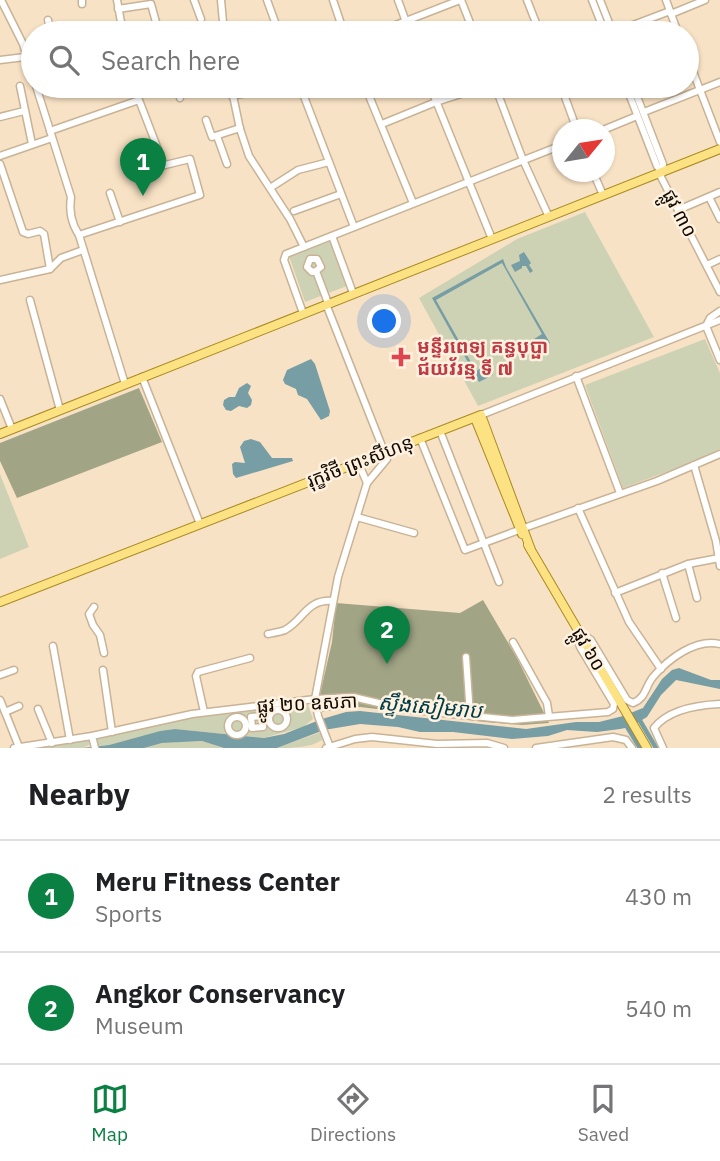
<!DOCTYPE html>
<html lang="en">
<head>
<meta charset="utf-8">
<style>
  :root { --surface:#fff; --page:#f2f2f2; --text:#202124; --muted:#757577; --line:#e0e0e0; --accent:#0b8043 }
  body { margin:0; font-family:"IBM Plex Sans","Noto Sans Khmer",sans-serif; background:var(--page); color:var(--text) }
  .compass { position:absolute; left:552px; top:119px; width:63px; height:63px; border-radius:50%; background:var(--surface); box-shadow:0 2px 5px #0004; rotate:60deg }
  .you { position:absolute; left:385px; top:322px; width:24px; height:24px; margin:-18px; border:5px solid #fff; border-radius:50%; background:#1a73e8; box-shadow:0 0 0 10px #1a73e833 }
  .badge { display:grid; place-items:center; width:46px; height:46px; border-radius:50%; background:var(--accent); color:#fff; font-size:23px; font-weight:700 }
  .pin { position:absolute; translate:-50% -58px; filter:drop-shadow(0 2px 4px #0008) }
  .pin::after { content:''; position:absolute; top:37px; width:24px; height:21px; background:inherit; clip-path:polygon(0 0,100% 0,50% 100%) }
  .list { margin:0; padding:0; list-style:none }
  h2 { display:flex; justify-content:space-between; align-items:center; height:91px; margin:0; padding:0 28px; font-size:30px }
  h2 small { font-size:23px; font-weight:400; color:var(--muted) }
  .list li { display:grid; grid-template-columns:46px 1fr auto; gap:21px; align-items:center; box-sizing:border-box; height:112px; padding:0 28px; border-top:2px solid var(--line) }
  .list b { display:block; font-size:26px; white-space:nowrap }
  .list p { margin:0; font-size:23px; white-space:nowrap; color:var(--muted) }
  .list em { font-size:23px; font-style:normal; color:var(--muted) }
  .icon { flex:none; width:38px; height:38px; fill:none; stroke:currentColor; stroke-width:2; stroke-linecap:round; stroke-linejoin:round }
  .map { position:relative; flex:none; width:720px; height:748px; overflow:hidden }
  .search { position:absolute; background:var(--surface); box-shadow:0 2px 5px #0004; left:21px; right:21px; top:21px; height:77px; display:flex; align-items:center; gap:18px; box-sizing:border-box; padding:0 24px; border-radius:38px; color:var(--muted); font-size:26px }
  .sheet { height:315px; background:var(--surface) }
  nav { display:flex; justify-content:space-around; align-items:center; box-sizing:border-box; height:98px; border-top:2px solid var(--line); background:var(--surface); font-size:19px; color:var(--muted) }
  nav a { display:grid; justify-items:center; gap:4px }
  nav .on { color:var(--accent) }
  .map>svg:first-child { display:block }
  .green { fill:#ced2b5 }
  .forest { fill:#a1a586 }
  .water { fill:#779da5 }
  .lines { fill:none; stroke-linecap:round; stroke-linejoin:round }
  .canal { stroke:#779da5; stroke-width:4.5 }
  .minor-casing { stroke:#c8b396; stroke-width:9 }
  .major-casing { stroke:#a88a20; stroke-width:10 }
  .minor { stroke:#fff; stroke-width:6 }
  .major { stroke:#fce283; stroke-width:8 }
  .health-dot { fill:#e0444e; stroke:#fef1df; stroke-width:2.5 }
  .labels { text-anchor:middle; stroke-width:5; stroke-linejoin:round; paint-order:stroke }
  .street-label { font-size:19px; fill:#110a02; stroke:#fef1df }
  .health-label { font-size:19px; font-weight:bold; fill:#be3a42; stroke:#fef1df; text-anchor:start }
  .water-label { font-size:21px; font-style:italic; fill:#003c47; stroke:#fef1df }
</style>
</head>
<body>
<div class="map">
<svg width="720" height="748" viewBox="0 0 720 748">
  <rect width="100%" height="100%" fill="#f8e2c5"/>
  <g class="green">
    <polygon points="585,212 654,337 478,406 419,298 517,239"/>
    <polygon points="331,241 347,286 305,302 289,256"/>
    <polygon points="705,339 720,373 720,449 693,462 623,488 585,385"/>
    <polygon points="0,474 29,547 0,559"/>
    <polygon points="307,702 313,719 303,727 264,738 175,729 160,731 109,745 97,746 95,738 194,717"/>
    <path d="M 321,732 L 322,740 C 309,748 293,748 277,748 Z"/>
    <polygon points="89,738 89,745 82,748 33,748"/>
    <polygon points="202,741 224,748 144,748 162,743"/>
  </g>
  <g class="forest">
    <polygon points="139,388 162,442 17,498 0,461 0,443"/>
    <polygon points="483,600 517,658 549,723 522,725 485,722 360,707 320,712 318,703 332,642 336,603 460,613"/>
  </g>
  <g class="water">
    <polygon points="524,252 531,263 529,265 533,271 530,273 526,266 522,266 522,268 515,272 511,265 520,261 519,255"/>
    <polygon points="503,259 506,267 550,343 537,350 531,341 542,334 502,263 436,300 476,371 487,365 493,375 479,382 432,298"/>
    <polygon points="311,359 315,364 330,411 329,416 321,420 307,399 298,395 296,389 285,384 283,380 287,370"/>
    <polygon points="247,383 251,386 248,393 252,400 251,405 247,408 239,406 231,411 226,410 223,405 224,400 229,397 235,397 239,388"/>
    <polygon points="251,439 260,442 272,458 292,458 293,461 236,478 233,474 232,464 235,462 245,463 240,447 244,441"/>
    <polygon points="679,668 711,680 720,680 720,689 676,680 661,695 647,717 630,727 620,729 597,732 567,730 548,736 512,739 453,732 420,732 398,727 360,724 324,730 277,748 224,748 202,741 162,743 144,748 82,748 109,745 160,731 175,729 264,738 284,734 322,719 346,712 360,711 526,729 576,722 599,722 623,716 643,708 662,679 672,670"/>
  </g>
  <g class="lines">
    <g class="canal">
      <polyline points="639,719 656,748"/>
      <polyline points="626,725 640,748"/>
    </g>
    <defs>
      <g id="minor">
        <polyline points="1,0 23,44 33,78"/>
        <polyline points="82,0 82,4"/>
        <polyline points="117,0 123,33"/>
        <polyline points="194,0 201,19"/>
        <polyline points="221,0 224,33"/>
        <polyline points="267,0 279,33"/>
        <polyline points="333,0 344,33"/>
        <polyline points="398,0 410,33"/>
        <polyline points="461,0 474,33"/>
        <polyline points="527,0 540,33"/>
        <polyline points="592,0 605,33"/>
        <polyline points="600,0 613,33"/>
        <polyline points="666,0 678,33"/>
        <polyline points="118,9 151,4 159,33"/>
        <polyline points="671,14 705,0"/>
        <polyline points="48,20 51,33"/>
        <polyline points="375,33 460,0"/>
        <polyline points="612,33 670,11"/>
        <polyline points="687,56 720,142"/>
        <polyline points="0,60 33,56"/>
        <polyline points="20,86 32,144"/>
        <path d="M 36,86 L 71,197 C 69,210 71,223 79,235"/>
        <polyline points="178,86 180,98"/>
        <polyline points="231,86 240,129 249,156 290,219 304,247"/>
        <polyline points="300,86 354,227"/>
        <polyline points="365,86 413,203"/>
        <polyline points="430,86 492,239"/>
        <polyline points="495,86 523,160 549,217"/>
        <polyline points="561,86 577,130"/>
        <polyline points="626,86 657,166 662,172"/>
        <polyline points="633,86 663,164 661,177 720,292"/>
        <polyline points="232,96 256,91"/>
        <polyline points="644,112 720,82"/>
        <polyline points="0,117 24,111"/>
        <polyline points="206,120 212,137 240,128"/>
        <polyline points="382,124 436,102 486,86"/>
        <polyline points="603,130 637,116"/>
        <polyline points="50,131 139,100 164,165"/>
        <polyline points="217,136 227,164"/>
        <polyline points="0,156 52,138"/>
        <polyline points="0,164 23,232 28,234 40,231 44,234 50,269"/>
        <polyline points="593,172 603,195"/>
        <polyline points="270,188 298,170 329,162"/>
        <polyline points="110,193 120,222"/>
        <polyline points="709,197 720,219"/>
        <polyline points="678,210 720,192"/>
        <polyline points="294,211 341,194"/>
        <polyline points="332,236 353,293"/>
        <polyline points="707,265 720,259"/>
        <polyline points="316,271 312,272 307,267 310,259 317,259 321,267 316,271 328,303"/>
        <polyline points="0,280 50,269 61,258 83,250"/>
        <polyline points="30,300 60,410"/>
        <polyline points="326,304 387,459 367,483 338,577 315,699 318,716 330,747"/>
        <polyline points="720,311 710,318 706,326 720,360"/>
        <polyline points="303,313 284,260 286,254 562,145"/>
        <polyline points="576,376 620,493"/>
        <polyline points="142,377 200,524"/>
        <polyline points="125,384 79,235 200,195 190,159 161,166"/>
        <polyline points="0,399 12,429"/>
        <polyline points="481,415 720,320"/>
        <polyline points="440,431 499,582"/>
        <polyline points="420,438 465,550 519,530"/>
        <polyline points="358,462 367,483"/>
        <polyline points="694,465 716,541 720,566"/>
        <polyline points="578,508 629,622 661,669"/>
        <polyline points="357,517 414,533"/>
        <polyline points="524,528 657,481 720,454"/>
        <polyline points="688,564 719,558"/>
        <polyline points="662,573 676,618"/>
        <polyline points="615,593 688,564 697,598"/>
        <polyline points="94,607 89,614 93,625 100,635 104,653"/>
        <path d="M 268,634 C 273,633 280,632 285,630 C 304,620 306,599 333,601"/>
        <polyline points="513,642 547,703 549,716"/>
        <polyline points="53,646 70,740"/>
        <polyline points="466,657 470,715"/>
        <polyline points="103,670 112,732"/>
        <polyline points="0,675 14,670"/>
        <polyline points="0,700 5,712"/>
        <polyline points="19,706 5,712 19,747"/>
        <polyline points="38,709 52,743"/>
        <circle cx="278" cy="719" r="9"/>
        <polyline points="204,712 196,676 198,672 250,658"/>
        <polygon points="262,716 263,727 252,728 251,717"/>
        <circle cx="237" cy="726" r="9"/>
        <polyline points="92,736 95,748"/>
        <path d="M 14,748 L 92,736 L 192,714 L 315,699 L 353,697 L 404,709 L 512,720 L 608,712 L 613,709 L 614,704 L 580,647 L 579,643 L 587,637 L 591,640 L 627,700 L 633,703 C 646,698 645,687 653,677 C 668,659 696,638 720,644"/>
        <polyline points="326,748 355,739 372,737 437,744 487,743 504,748"/>
        <polyline points="536,748 613,737 626,740 632,748"/>
        <path d="M 663,748 L 654,728 C 669,709 697,705 720,704"/>
      </g>
      <g id="major">
        <polyline points="475,418 522,534"/>
        <polyline points="0,434 720,149"/>
        <polyline points="528,545 647,748"/>
        <polyline points="0,602 481,415 531,550"/>
      </g>
    </defs>
    <use href="#minor" class="minor-casing"/>
    <use href="#major" class="major-casing"/>
    <use href="#minor" class="minor"/>
    <use href="#major" class="major"/>
  </g>
  <path class="health-dot" d="M397.5 346.5h7v7h7v7h-7v7h-7v-7h-7v-7h7z"/>
  <g class="labels">
    <g class="street-label">
      <text transform="translate(680 213) rotate(62)" y="7">ផ្លូវ ៣០</text>
      <text transform="translate(360 461) rotate(-21)" y="7">រុក្ខវិថី ព្រះសីហនុ</text>
      <text transform="translate(589 649) rotate(59)" y="7">ផ្លូវ ៦០</text>
      <text transform="translate(307 703) rotate(-3)" y="7">ផ្លូវ ២០ ឧសភា</text>
    </g>
    <g class="health-label">
      <text x="417" y="353">មន្ទីរពេទ្យ គន្ធបុប្ផា<tspan x="417" dy="22">ជ័យវ័រន្ម ទី ៧</tspan></text>
    </g>
    <g class="water-label">
      <text transform="translate(430 707) rotate(5)" y="7">ស្ទឹងសៀមរាប</text>
    </g>
  </g>
</svg>
<svg class="compass" viewBox="-18 -18 36 36"><path d="M0-13l5 13h-10z" fill="#e53935"/><path d="M0 13l5-13h-10z" fill="#757577"/></svg>
<div class="you"></div>
<div class="pin badge" style="left:143px;top:196px">1</div>
<div class="pin badge" style="left:387px;top:664px">2</div>
<div class="search"><svg class="icon" aria-label="search" viewBox="0 0 24 24"><circle cx="10" cy="10" r="6"/><path d="M15 15l6 6"/></svg>Search here</div>
</div>
<section class="sheet">
<h2>Nearby<small>2 results</small></h2>
<ul class="list">
<li><span class="badge">1</span><div><b>Meru Fitness Center</b><p>Sports</p></div><em>430 m</em></li>
<li><span class="badge">2</span><div><b>Angkor Conservancy</b><p>Museum</p></div><em>540 m</em></li>
</ul>
</section>
<nav>
<a class="on"><svg class="icon" aria-label="map" viewBox="0 0 24 24"><path d="M3 6l6-2 6 2 6-2v14l-6 2-6-2-6 2zM9 4v14M15 6v14"/></svg>Map</a>
<a><svg class="icon" aria-label="directions" viewBox="0 0 24 24"><path d="M12 3l9 9-9 9-9-9zM9 14v-3h6M13 9l2 2-2 2"/></svg>Directions</a>
<a><svg class="icon" aria-label="saved" viewBox="0 0 24 24"><path d="M7 4h10v16l-5-4-5 4z"/></svg>Saved</a>
</nav>
</body>
</html>
